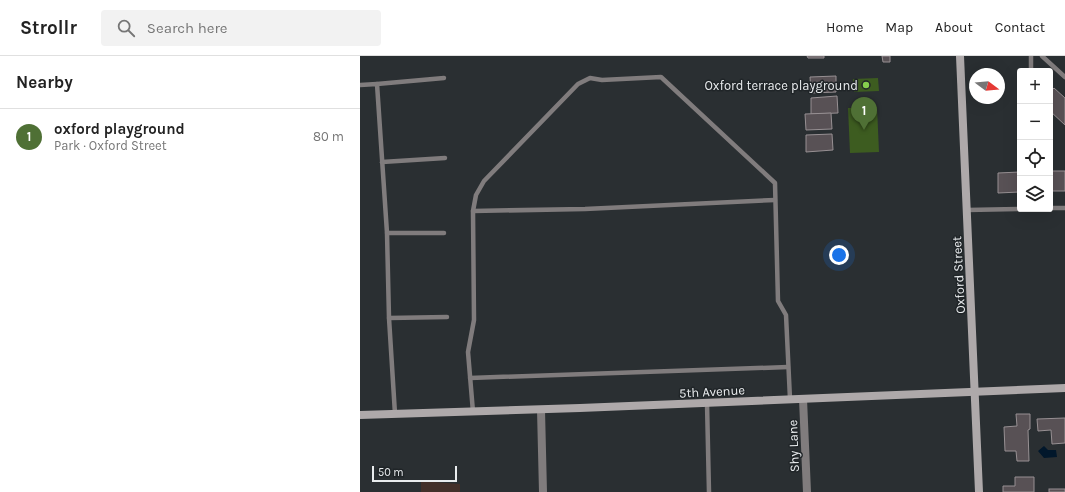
<!DOCTYPE html>
<html lang="en">
<head>
<meta charset="utf-8">
<style>
  :root { --surface:#fff; --page:#f2f2f2; --text:#222; --muted:#767676; --line:#e0e0e0; --accent:#4f7035 }
  body { margin:0; font-family:Karla,sans-serif; background:var(--page); color:var(--text) }
  .controls { position:absolute; right:12px; top:12px; display:grid; overflow:hidden; border-radius:4px; box-shadow:0 4px 16px #0002 }
  .controls button { width:36px; height:36px; display:grid; place-items:center; padding:0; border:0; border-bottom:1px solid var(--line); background:var(--surface); color:var(--text); font:20px sans-serif }
  .compass { position:absolute; left:609px; top:12px; width:36px; height:36px; border-radius:50%; background:var(--surface); box-shadow:0 4px 16px #0002; rotate:106deg }
  .scale { position:absolute; left:12px; bottom:10px; width:85px; box-sizing:border-box; padding-left:4px; border:2px solid #e9ecee; border-top:0; font-size:11px; line-height:14px; white-space:nowrap; color:#e9ecee; -webkit-text-stroke:3px #202528; paint-order:stroke }
  .you { position:absolute; left:479px; top:199px; width:14px; height:14px; margin:-10px; border:3px solid #fff; border-radius:50%; background:#1a73e8; box-shadow:0 0 0 6px #1a73e833 }
  .badge { display:grid; place-items:center; width:26px; height:26px; border-radius:50%; background:var(--accent); color:#fff; font-size:13px; font-weight:700 }
  .pin { position:absolute; translate:-50% -33px; filter:drop-shadow(0 1px 2px #0008) }
  .pin::after { content:''; position:absolute; top:21px; width:14px; height:12px; background:inherit; clip-path:polygon(0 0,100% 0,50% 100%) }
  .list { margin:0; padding:0; list-style:none }
  h2 { display:flex; justify-content:space-between; align-items:center; height:52px; margin:0; padding:0 16px; font-size:17px }
  h2 small { font-size:13px; font-weight:400; color:var(--muted) }
  .list li { display:grid; grid-template-columns:26px 1fr auto; gap:12px; align-items:center; box-sizing:border-box; height:56px; padding:0 16px; border-top:1px solid var(--line) }
  .list b { display:block; font-size:15px; white-space:nowrap }
  .list p { margin:0; font-size:13px; white-space:nowrap; color:var(--muted) }
  .list em { font-size:13px; font-style:normal; color:var(--muted) }
  .icon { flex:none; width:22px; height:22px; fill:none; stroke:currentColor; stroke-width:2; stroke-linecap:round; stroke-linejoin:round }
  .map { position:relative; flex:none; width:705px; height:436px; overflow:hidden }
  header { display:flex; align-items:center; gap:24px; box-sizing:border-box; height:56px; padding:0 20px; background:var(--surface); border-bottom:1px solid var(--line) }
  header strong { font-size:19px }
  nav { display:flex; gap:22px; margin-inline-start:auto; font-size:14px }
  .search { width:280px; height:36px; background:var(--page); display:flex; align-items:center; gap:10px; box-sizing:border-box; padding:0 14px; border-radius:4px; color:var(--muted); font-size:15px }
  main { display:flex }
  aside { flex:1; background:var(--surface) }
  .map>svg:first-child { display:block }
  .education { fill:#43302a }
  .green { fill:#3d5c20 }
  .water { fill:#01172b }
  .building { fill:#585155; stroke:#979093 }
  .lines { fill:none; stroke-linecap:round; stroke-linejoin:round }
  .lane { stroke:#807c7d; stroke-width:4.5 }
  .street { stroke:#807c7d; stroke-width:8 }
  .secondary { stroke:#aea9aa; stroke-width:8 }
  .poi-dot { fill:#85cf4d; stroke:#202528; stroke-width:1.5 }
  .labels { text-anchor:middle; stroke-width:3; stroke-linejoin:round; paint-order:stroke }
  .poi-label { font-size:13px; fill:#e9ecee; stroke:#202528; text-anchor:end }
  .street-label { font-size:13px; fill:#e9ecee; stroke:#202528 }
</style>
</head>
<body>
<header>
<strong>Strollr</strong>
<div class="search"><svg class="icon" aria-label="search" viewBox="0 0 24 24"><circle cx="10" cy="10" r="6"/><path d="M15 15l6 6"/></svg>Search here</div>
<nav><a>Home</a><a>Map</a><a>About</a><a>Contact</a></nav>
</header>
<main>
<aside>
<h2>Nearby<small></small></h2>
<ul class="list">
<li><span class="badge">1</span><div><b>oxford playground</b><p>Park · Oxford Street</p></div><em>80 m</em></li>
</ul>
</aside>
<div class="map">
<svg width="705" height="436" viewBox="0 0 705 436">
  <rect width="100%" height="100%" fill="#2a2f32"/>
  <polygon class="education" points="61,425 100,428 100,436 61,436"/>
  <g class="green">
    <polygon points="518,22 519,35 494,36 493,23"/>
    <polygon points="517,51 519,96 490,97 488,52"/>
  </g>
  <polygon class="water" points="684,390 688,394 696,394 697,401 684,402 678,395"/>
  <g class="building">
    <polygon points="447,0 464,0 464,2 448,2"/>
    <polygon points="522,0 530,0 530,6 523,6"/>
    <polygon points="476,20 476,36 451,37 450,21"/>
    <polygon points="694,32 705,42 705,69 690,55 690,36"/>
    <polygon points="477,40 478,57 451,58 451,42"/>
    <polygon points="471,57 472,73 446,74 445,58"/>
    <polygon points="472,78 473,94 446,96 446,79"/>
    <rect x="690" y="115" width="15" height="20"/>
    <polygon points="660,116 660,136 638,137 638,117"/>
    <polygon points="656,358 670,358 670,373 668,374 669,405 657,405 656,395 645,395 644,371 657,370"/>
    <polygon points="705,362 705,387 692,388 691,374 678,375 677,363"/>
    <polygon points="655,421 674,421 674,436 643,436 643,430 655,430"/>
    <rect x="689" y="433" width="16" height="3"/>
  </g>
  <g class="lines">
    <g class="lane">
      <polyline points="671,0 671,15"/>
      <polyline points="682,0 705,21"/>
      <polyline points="17,28 84,22"/>
      <polyline points="0,29 17,28 27,177 29,262 35,358"/>
      <polyline points="22,106 85,102"/>
      <polyline points="690,152 705,152"/>
      <polyline points="607,154 660,153"/>
      <polyline points="113,155 225,153 415,144"/>
      <polyline points="27,177 84,177"/>
      <polyline points="29,262 87,261"/>
      <polyline points="110,322 428,311"/>
      <polyline points="347,347 349,436"/>
      <polyline points="113,356 108,296 114,264 113,155 116,139 124,125 218,28 230,22 242,24 301,21 415,127 418,245 426,259 430,343"/>
    </g>
    <g class="street">
      <polyline points="443,343 447,436"/>
      <polyline points="181,354 183,436"/>
    </g>
    <g class="secondary">
      <polyline points="600,0 619,436"/>
      <polyline points="0,359 220,352 705,332"/>
    </g>
  </g>
  <circle class="poi-dot" cx="506" cy="29" r="4"/>
  <g class="labels">
    <g class="poi-label">
      <text x="498" y="34">Oxford terrace playground</text>
    </g>
    <g class="street-label">
      <text transform="translate(598 219) rotate(-93)" y="5">Oxford Street</text>
      <text transform="translate(352 335) rotate(-3)" y="5">5th Avenue</text>
      <text transform="translate(433 390) rotate(-92)" y="5">Shy Lane</text>
    </g>
  </g>
</svg>
<div class="controls">
<button>+</button>
<button>−</button>
<button><svg class="icon" aria-label="locate" viewBox="0 0 24 24"><circle cx="12" cy="12" r="6"/><path d="M12 2v4M12 18v4M2 12h4M18 12h4"/></svg></button>
<button><svg class="icon" aria-label="layers" viewBox="0 0 24 24"><path d="M12 4l9 5-9 5-9-5zM3 14l9 5 9-5"/></svg></button>
</div>
<svg class="compass" viewBox="-18 -18 36 36"><path d="M0-13l5 13h-10z" fill="#e53935"/><path d="M0 13l5-13h-10z" fill="#767676"/></svg>
<div class="scale">50 m</div>
<div class="you"></div>
<div class="pin badge" style="left:504px;top:74px">1</div>
</div>
</main>
</body>
</html>
